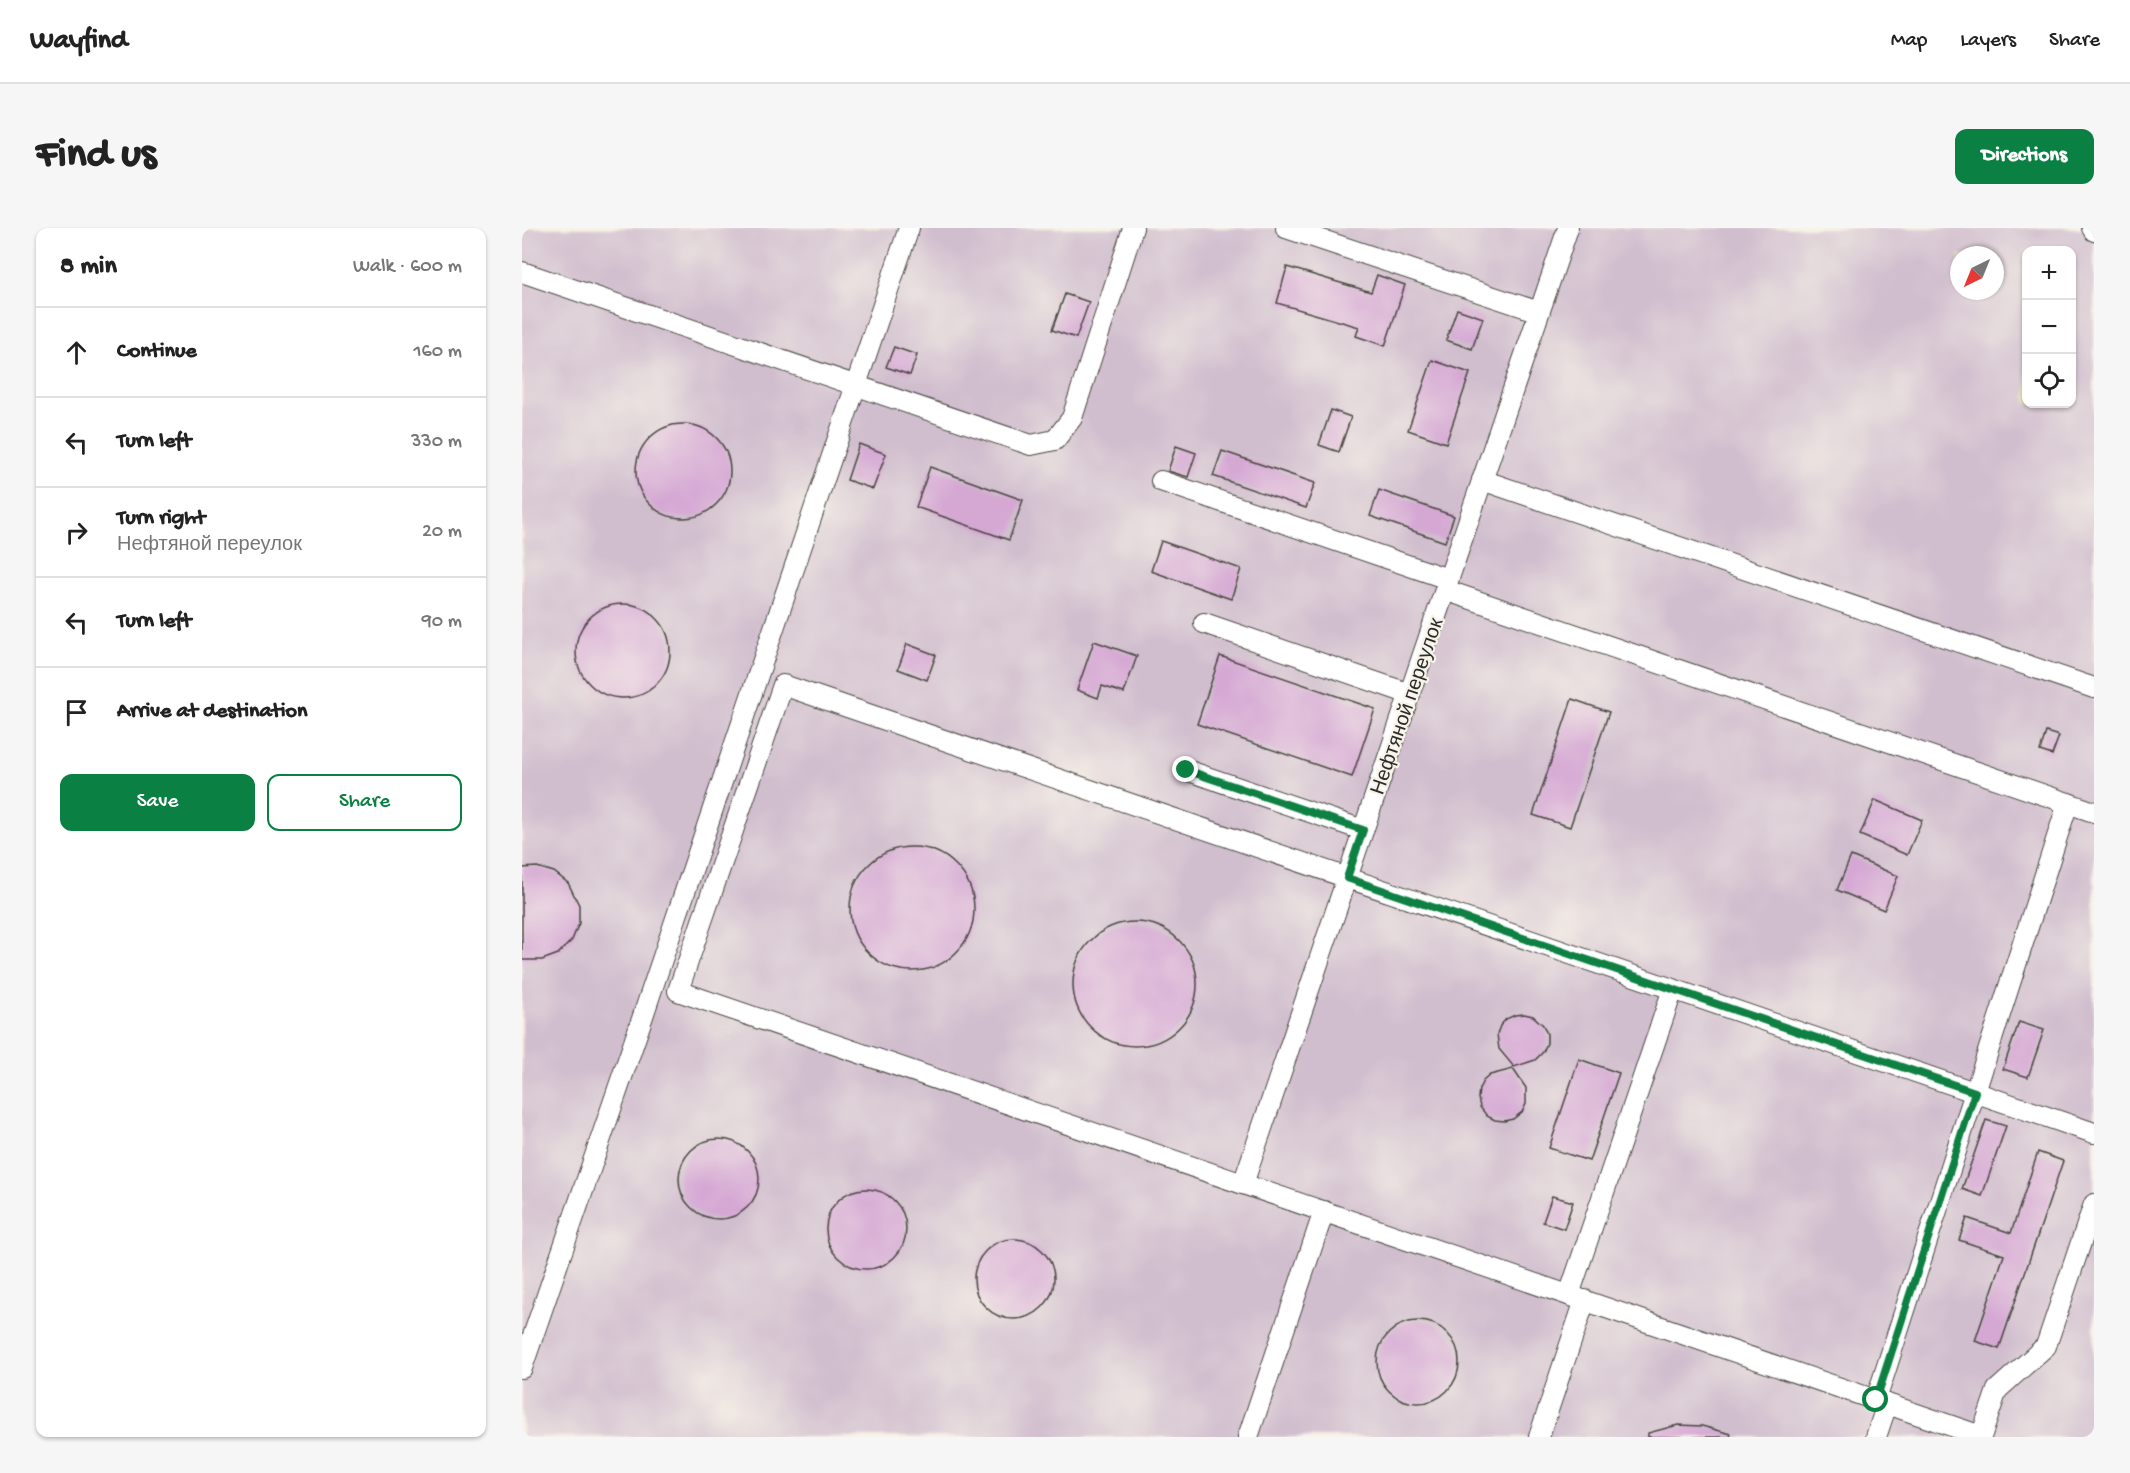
<!DOCTYPE html>
<html lang="en">
<head>
<meta charset="utf-8">
<style>
  :root { --surface:#fff; --page:#f6f6f6; --text:#222; --muted:#767676; --line:#e0e0e0; --accent:#0b8043 }
  body { margin:0; font-family:"Gochi Hand",sans-serif; background:var(--page); color:var(--text) }
  .controls { position:absolute; right:18px; top:18px; display:grid; overflow:hidden; border-radius:12px; box-shadow:0 2px 4px #0004 }
  .controls button { width:54px; height:54px; display:grid; place-items:center; padding:0; border:0; border-bottom:2px solid var(--line); background:var(--surface); color:var(--text); font:30px sans-serif }
  .compass { position:absolute; left:1428px; top:18px; width:54px; height:54px; border-radius:50%; background:var(--surface); box-shadow:0 2px 4px #0004; rotate:223deg }
  .stop { position:absolute; width:18px; height:18px; margin:-14px; border:4px solid #0b8043; border-radius:50%; background:#fff }
  .stop.end { background:#0b8043; border-color:#fff; box-shadow:0 2px 6px #0008 }
  .list { margin:0; padding:0; list-style:none }
  h2 { display:flex; justify-content:space-between; align-items:center; height:78px; margin:0; padding:0 24px; font-size:26px }
  h2 small { font-size:20px; font-weight:400; color:var(--muted) }
  .list li { display:grid; grid-template-columns:39px 1fr auto; gap:18px; align-items:center; box-sizing:border-box; height:90px; padding:0 24px; border-top:2px solid var(--line) }
  .list b { display:block; font-size:22px; white-space:nowrap }
  .list p { margin:0; font-size:20px; white-space:nowrap; color:var(--muted) }
  .list em { font-size:20px; font-style:normal; color:var(--muted) }
  .actions { display:flex; gap:12px; padding:18px 24px }
  .actions a { flex:1; padding:14px 0; border:2px solid var(--accent); border-radius:12px; text-align:center; font-size:21px; color:var(--accent) }
  .actions .main { background:var(--accent); color:#fff }
  .icon { flex:none; width:33px; height:33px; fill:none; stroke:currentColor; stroke-width:2; stroke-linecap:round; stroke-linejoin:round }
  .map { position:relative; flex:none; width:1572px; height:1209px; overflow:hidden; border-radius:12px }
  header { display:flex; align-items:center; gap:36px; box-sizing:border-box; height:84px; padding:0 30px; background:var(--surface); border-bottom:2px solid var(--line) }
  header strong { font-size:28px }
  nav { display:flex; gap:33px; margin-inline-start:auto; font-size:21px }
  .intro { display:flex; align-items:center; justify-content:space-between; box-sizing:border-box; height:144px; padding:0 36px }
  h1 { margin:0; font-size:42px }
  .button { padding:15px 27px; border-radius:12px; background:var(--accent); color:#fff; font-size:21px; font-weight:700 }
  main { display:flex; gap:36px; padding:0 36px }
  aside { flex:1; background:var(--surface); border-radius:12px; box-shadow:0 2px 4px #0004 }
  .map>svg:first-child { display:block }
  .industrial { fill:#d0bdce; fill-rule:evenodd }
  .building { fill:#d5a8d4 }
  .lines { fill:none; stroke-linecap:round; stroke-linejoin:round }
  .minor-casing { stroke:#484641; stroke-width:22 }
  .minor { stroke:#fff; stroke-width:20 }
  .route { stroke:#0b8043; stroke-width:8 }
  .labels { text-anchor:middle; stroke-width:4.5; stroke-linejoin:round; paint-order:stroke }
  .street-label { font-size:20px; fill:#2b2b2b; stroke:#f7f3e8 }
</style>
</head>
<body>
<header>
<strong>Wayfind</strong>
<nav><a>Map</a><a>Layers</a><a>Share</a></nav>
</header>
<div class="intro"><h1>Find us</h1><a class="button">Directions</a></div>
<main>
<aside>
<h2>8 min<small>Walk · 600 m</small></h2>
<ul class="list">
<li><svg class="icon" aria-label="ahead" viewBox="0 0 24 24"><path d="M12 20V5M6 11l6-6 6 6"/></svg><div><b>Continue</b></div><em>160 m</em></li>
<li><svg class="icon" aria-label="left" viewBox="0 0 24 24"><path d="M17 20v-9H6M10 6l-5 5 5 5"/></svg><div><b>Turn left</b></div><em>330 m</em></li>
<li><svg class="icon" aria-label="right" viewBox="0 0 24 24"><path d="M7 20v-9h11M14 6l5 5-5 5"/></svg><div><b>Turn right</b><p>Нефтяной переулок</p></div><em>20 m</em></li>
<li><svg class="icon" aria-label="left" viewBox="0 0 24 24"><path d="M17 20v-9H6M10 6l-5 5 5 5"/></svg><div><b>Turn left</b></div><em>90 m</em></li>
<li><svg class="icon" aria-label="arrive" viewBox="0 0 24 24"><path d="M6 21V4h12l-3 4 3 4H6"/></svg><div><b>Arrive at destination</b></div></li>
</ul>
<div class="actions"><a class="main">Save</a><a>Share</a></div>
</aside>
<div class="map">
<svg width="1572" height="1209" viewBox="0 0 1572 1209">
  <rect width="100%" height="100%" fill="#f7f3e8"/>
  <filter id="ink" filterUnits="userSpaceOnUse"><feTurbulence type="fractalNoise" baseFrequency=".0167" numOctaves="2"/><feDisplacementMap in="SourceGraphic" scale="12" xChannelSelector="R" yChannelSelector="G"/><feConvolveMatrix kernelMatrix="1 2 1 2 8 2 1 2 1" color-interpolation-filters="sRGB"/></filter>
  <filter id="wash" filterUnits="userSpaceOnUse"><feTurbulence type="fractalNoise" baseFrequency=".008" numOctaves="4" result="noise"/><feDisplacementMap in="SourceGraphic" scale="24" xChannelSelector="R" yChannelSelector="G"/><feGaussianBlur stdDeviation="1.35" result="paint"/><feColorMatrix in="noise" values="0 0 0 0 0 0 0 0 0 0 0 0 0 0 0 0 0 1.4 0 .05"/><feComposite in="paint" operator="in"/></filter>
  <g filter="url(#wash)">
    <rect width="100%" height="100%" fill="#e9e1be"/>
    <path class="industrial" d="M 0,0 L 1572,0 L 1572,1209 L 0,1209 ZM 1504,22 L 1550,22 L 1550,176 L 1504,176 ZM 1437,27 L 1473,27 L 1473,63 L 1437,63 Z"/>
    <g id="blocks">
      <g class="building">
        <polygon points="765,39 849,64 855,47 883,57 863,118 834,108 837,99 755,75"/>
        <polygon points="543,66 567,74 554,110 530,102"/>
        <polygon points="935,81 961,90 950,121 924,112"/>
        <polygon points="372,119 395,127 388,147 364,139"/>
        <polygon points="910,132 948,145 924,215 886,202"/>
        <polygon points="809,182 829,189 817,224 797,217"/>
        <circle cx="161" cy="243" r="47"/>
        <polygon points="337,216 364,226 351,261 325,252"/>
        <polygon points="654,218 674,225 666,249 646,243"/>
        <polygon points="700,223 793,255 784,280 691,248"/>
        <polygon points="408,239 501,272 487,312 394,279"/>
        <polygon points="857,262 932,288 923,314 848,288"/>
        <polygon points="639,313 719,341 709,371 629,343"/>
        <circle cx="101" cy="423" r="47"/>
        <polygon points="572,413 615,428 602,465 580,458 576,470 555,462"/>
        <polygon points="385,416 414,427 405,452 376,441"/>
        <polygon points="698,428 853,481 830,549 675,496"/>
        <polygon points="1050,471 1087,484 1048,599 1011,587"/>
        <polygon points="1524,504 1537,508 1530,527 1518,523"/>
        <polygon points="1353,572 1400,592 1385,627 1338,607"/>
        <circle cx="390" cy="681" r="62"/>
        <polygon points="1329,628 1376,648 1362,682 1315,662"/>
        <polygon points="15,639 32,644 46,655 57,677 57,695 50,712 36,726 20,732 0,732 0,640"/>
        <circle cx="613" cy="756" r="62"/>
        <polygon points="1002,786 1011,788 1021,797 1025,806 1025,815 1021,824 1013,832 992,839 977,821 975,806 978,798 984,791 993,787"/>
        <polygon points="1497,794 1522,802 1506,849 1481,841"/>
        <polygon points="1057,831 1097,845 1067,933 1027,920"/>
        <polygon points="991,841 1004,860 1004,876 1000,884 991,891 982,893 973,892 965,888 958,879 956,870 957,861 961,853 968,847"/>
        <polygon points="1464,892 1484,898 1460,968 1440,961"/>
        <circle cx="197" cy="951" r="40"/>
        <polygon points="1516,924 1541,933 1477,1121 1453,1113 1482,1027 1437,1012 1445,990 1489,1005"/>
        <circle cx="344" cy="1001" r="40"/>
        <polygon points="1030,968 1051,974 1042,1001 1021,994"/>
        <circle cx="492" cy="1051" r="40"/>
        <circle cx="896" cy="1134" r="41"/>
        <polygon points="1156,1197 1180,1198 1209,1206 1208,1209 1126,1209 1126,1205"/>
      </g>
    </g>
  </g>
  <g filter="url(#ink)">
    <use href="#blocks" fill-opacity="0" stroke="#484641" stroke-width="1.5"/>
    <g class="lines">
      <defs>
        <g id="minor">
          <polyline points="764,0 1017,84"/>
          <polyline points="1570,0 1572,3"/>
          <polyline points="0,44 509,217 533,212 550,190 611,0"/>
          <polyline points="960,252 1572,460"/>
          <polyline points="639,253 926,351"/>
          <polyline points="923,362 1572,584"/>
          <polyline points="682,395 888,466"/>
          <polyline points="664,542 841,602"/>
          <polyline points="721,956 1046,0"/>
          <polyline points="1047,1067 1151,761"/>
          <polyline points="0,1140 121,788 387,0"/>
          <polyline points="1354,1172 1546,575"/>
          <polyline points="1459,1208 156,763 261,457 1572,905"/>
          <polyline points="726,1209 802,983"/>
          <polyline points="1017,1209 1063,1072"/>
          <polyline points="1354,1209 1365,1176"/>
          <polyline points="1459,1209 1475,1162 1524,1118 1572,976"/>
        </g>
      </defs>
      <use href="#minor" class="minor-casing"/>
      <use href="#minor" class="minor"/>
    </g>
  </g>
  <g class="lines" filter="url(#ink)">
    <polyline class="route" points="664,542 841,602 825,650 1453,864 1354,1172"/>
  </g>
  <g class="labels">
    <g class="street-label">
      <text transform="translate(884 478) rotate(-71)" y="7">Нефтяной переулок</text>
    </g>
  </g>
</svg>
<div class="controls">
<button>+</button>
<button>−</button>
<button><svg class="icon" aria-label="locate" viewBox="0 0 24 24"><circle cx="12" cy="12" r="6"/><path d="M12 2v4M12 18v4M2 12h4M18 12h4"/></svg></button>
</div>
<svg class="compass" viewBox="-18 -18 36 36"><path d="M0-13l5 13h-10z" fill="#e53935"/><path d="M0 13l5-13h-10z" fill="#767676"/></svg>
<div class="stop" style="left:1354px;top:1172px"></div>
<div class="stop end" style="left:664px;top:542px"></div>
</div>
</main>
</body>
</html>
